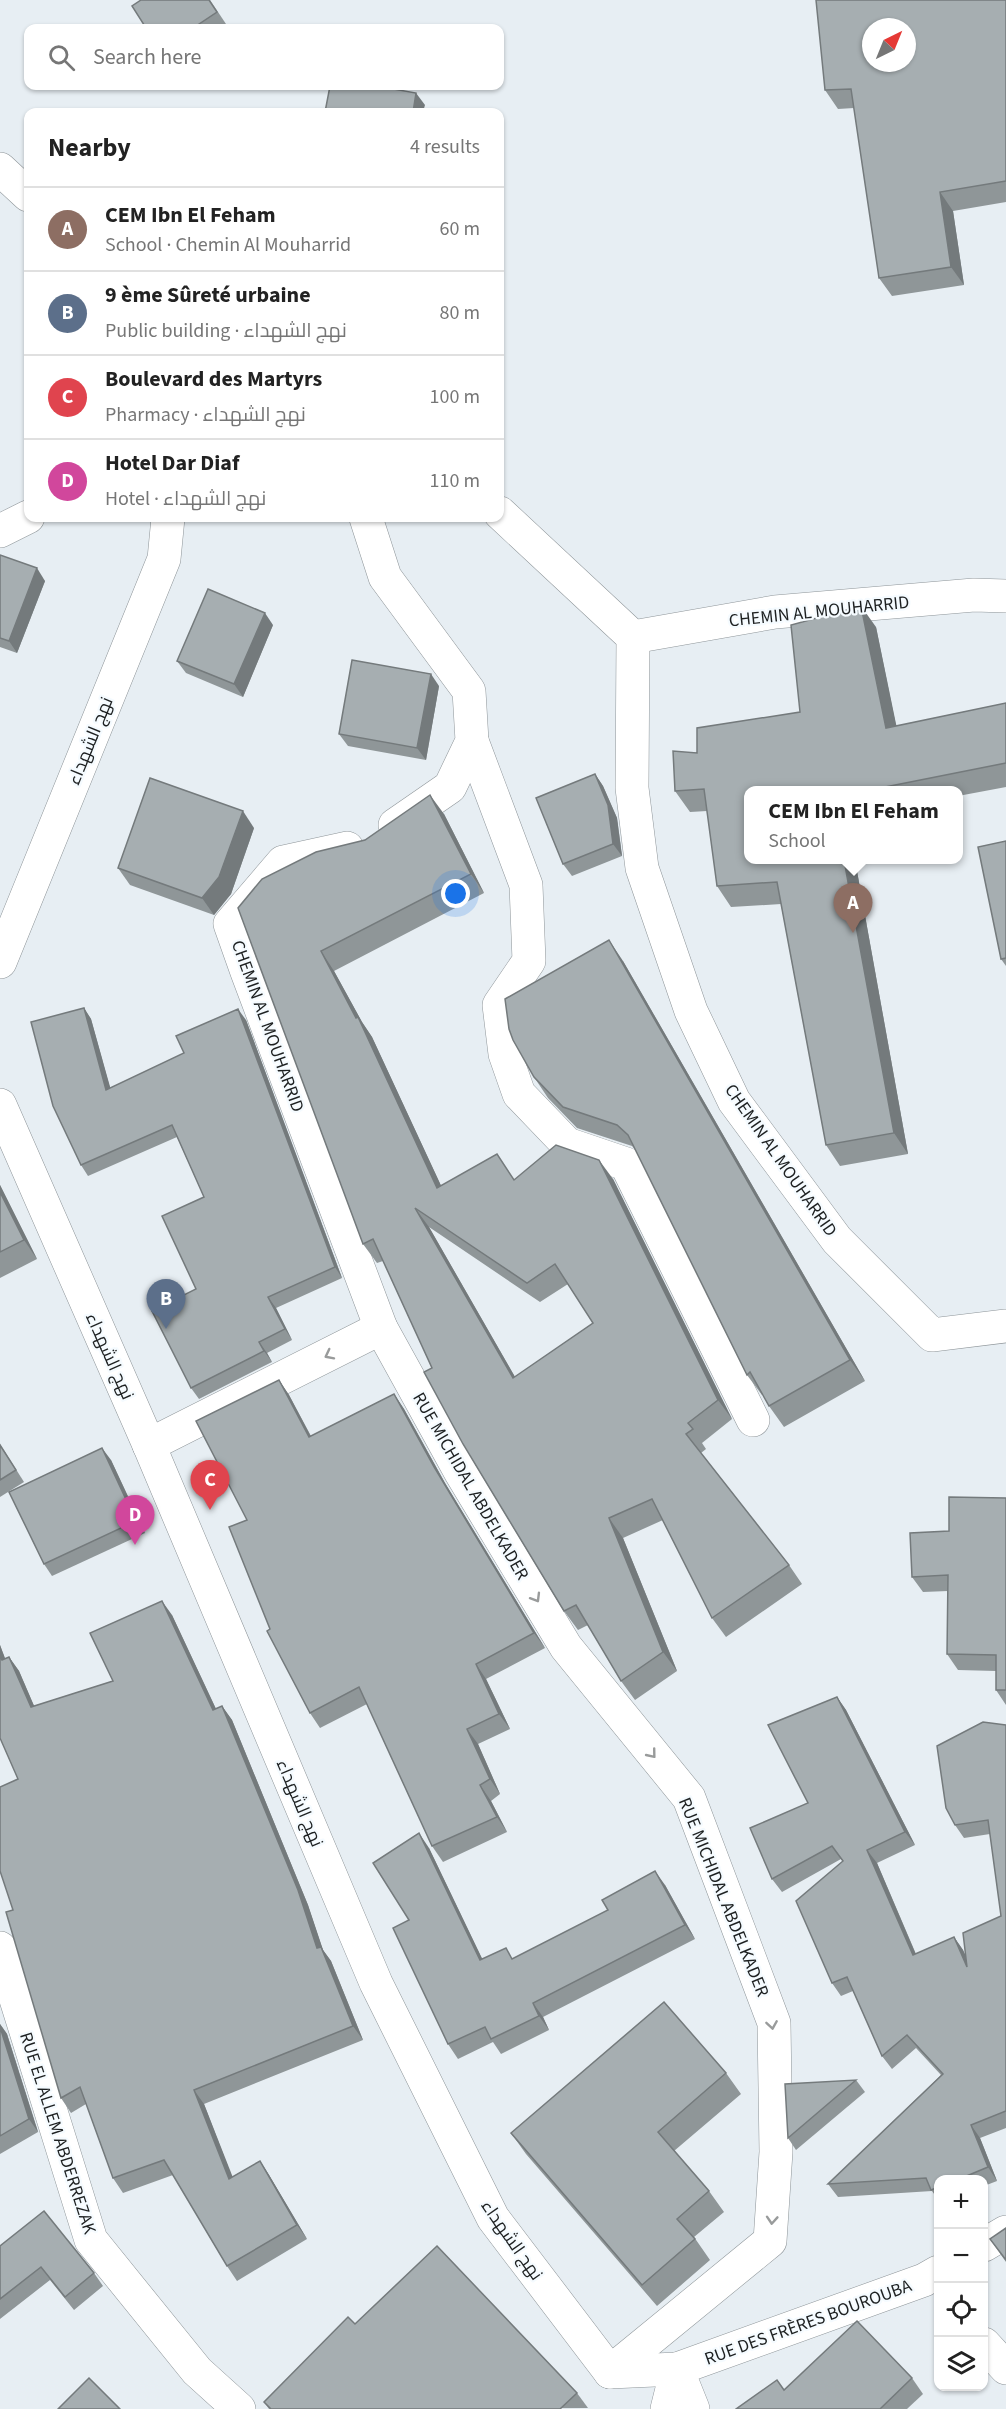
<!DOCTYPE html>
<html lang="en">
<head>
<meta charset="utf-8">
<style>
  :root { --surface:#fff; --page:#f6f6f6; --text:#222; --muted:#767676; --line:#e0e0e0; --accent:#0b8043 }
  body { margin:0; font-family:"Source Sans 3",Cairo,sans-serif; background:var(--page); color:var(--text) }
  .controls { position:absolute; right:18px; bottom:18px; display:grid; overflow:hidden; border-radius:12px; box-shadow:0 2px 4px #0004 }
  .controls button { width:54px; height:54px; display:grid; place-items:center; padding:0; border:0; border-bottom:2px solid var(--line); background:var(--surface); color:var(--text); font:30px sans-serif }
  .compass { position:absolute; left:862px; top:18px; width:54px; height:54px; border-radius:50%; background:var(--surface); box-shadow:0 2px 4px #0004; rotate:43deg }
  .you { position:absolute; left:456px; top:894px; width:21px; height:21px; margin:-15px; border:4px solid #fff; border-radius:50%; background:#1a73e8; box-shadow:0 0 0 9px #1a73e833 }
  .badge { display:grid; place-items:center; width:39px; height:39px; border-radius:50%; background:var(--accent); color:#fff; font-size:20px; font-weight:700 }
  .pin { position:absolute; translate:-50% -50px; filter:drop-shadow(0 2px 3px #0008) }
  .pin::after { content:''; position:absolute; top:32px; width:21px; height:18px; background:inherit; clip-path:polygon(0 0,100% 0,50% 100%) }
  .popup { position:absolute; left:744px; top:786px; width:219px; height:78px; box-sizing:border-box; display:grid; place-content:center; border-radius:12px; background:var(--surface); filter:drop-shadow(0 2px 4px #0005); font-size:20px; white-space:nowrap; color:var(--muted) }
  .popup b { font-size:22px; color:var(--text) }
  .popup::after { content:''; position:absolute; left:50%; top:100%; margin-left:-12px; border:12px solid transparent; border-top-color:var(--surface) }
  .list { margin:0; padding:0; list-style:none }
  h2 { display:flex; justify-content:space-between; align-items:center; height:78px; margin:0; padding:0 24px; font-size:26px }
  h2 small { font-size:20px; font-weight:400; color:var(--muted) }
  .list li { display:grid; grid-template-columns:39px 1fr auto; gap:18px; align-items:center; box-sizing:border-box; height:84px; padding:0 24px; border-top:2px solid var(--line) }
  .list b { display:block; font-size:22px; white-space:nowrap }
  .list p { margin:0; font-size:20px; white-space:nowrap; color:var(--muted) }
  .list em { font-size:20px; font-style:normal; color:var(--muted) }
  .icon { flex:none; width:33px; height:33px; fill:none; stroke:currentColor; stroke-width:2; stroke-linecap:round; stroke-linejoin:round }
  .map { position:relative; flex:none; width:1006px; height:2409px; overflow:hidden }
  .search { position:absolute; background:var(--surface); box-shadow:0 2px 4px #0004; left:24px; top:24px; width:480px; height:66px; display:flex; align-items:center; gap:15px; box-sizing:border-box; padding:0 21px; border-radius:12px; color:var(--muted); font-size:22px }
  .panel { position:absolute; background:var(--surface); box-shadow:0 2px 4px #0004; left:24px; top:108px; width:480px; height:414px; border-radius:12px }
  .map>svg:first-child { display:block }
  .lines { fill:none; stroke-linecap:round; stroke-linejoin:round }
  .minor-casing { stroke:#8e9599; stroke-width:34 }
  .major-casing { stroke:#8e9599; stroke-width:34 }
  .minor { stroke:#fff; stroke-width:33 }
  .major { stroke:#fff; stroke-width:33 }
  .wall { fill:#8f9698; fill-rule:evenodd }
  .shaded-wall { fill:#747a7c }
  .building { fill:#a6aeb1; stroke:#747a7c; stroke-width:1.5; fill-rule:evenodd }
  .oneway { stroke:#999b9b }
  .labels { text-anchor:middle; stroke-width:4.5; stroke-linejoin:round; paint-order:stroke }
  .street-label { font-size:18px; fill:#1d2021; stroke:#f5fbff }
</style>
</head>
<body>
<div class="map">
<svg width="1006" height="2409" viewBox="0 0 1006 2409">
  <rect width="100%" height="100%" fill="#e7eef3"/>
  <g class="lines">
    <defs>
      <g id="minor">
        <polyline points="500,513 633,637 632,788 642,868 691,1011 734,1101 837,1240 932,1335 1006,1326"/>
        <polyline points="366,518 385,577 469,691 472,741 450,787 395,825"/>
        <polyline points="0,531 28,517"/>
        <polyline points="633,637 775,612 974,595 1006,596"/>
        <polyline points="472,741 526,885 529,961 499,1005 505,1054 519,1094 567,1144 626,1164 753,1420"/>
        <polyline points="347,848 283,862 230,924 247,972 381,1328 461,1473 566,1647 689,1798 774,2023 776,2152 770,2241 610,2372"/>
        <polyline points="149,1445 381,1328"/>
        <polyline points="0,1948 91,2240 197,2371 239,2409"/>
        <polyline points="984,2245 1006,2232"/>
        <polyline points="984,2344 1006,2368"/>
        <polyline points="667,2409 677,2369 924,2280 938,2272"/>
      </g>
      <g id="major">
        <polyline points="0,169 28,195"/>
        <polyline points="0,962 164,559 168,518"/>
        <polyline points="0,1105 149,1445 376,1983 493,2218 610,2372 677,2369 693,2409"/>
      </g>
    </defs>
    <use href="#minor" class="minor-casing"/>
    <use href="#major" class="major-casing"/>
    <use href="#minor" class="minor"/>
    <use href="#major" class="major"/>
  </g>
  <g class="wall">
    <polygon points="210,0 226,24 220,28 146,28"/>
    <polygon points="1006,0 1006,202 953,211 964,285 892,296 879,278 854,108 838,109 825,90"/>
    <polygon points="0,555 45,581 17,653 0,647"/>
    <polygon points="273,625 243,697 186,673 177,661"/>
    <polygon points="876,627 896,726 1006,703 1006,787 958,796 958,790 748,790 855,860 908,1154 840,1166 826,1145 781,904 731,907 717,886 707,811 690,812 675,791 697,753 800,712"/>
    <polygon points="439,686 426,760 348,746 339,734"/>
    <polygon points="595,774 603,786 617,818 622,856 572,876 563,864"/>
    <path d="M 444,814 L 484,893 L 334,971 L 362,1022 L 372,1037 L 441,1186 L 515,1180 L 613,1179 L 732,1419 L 702,1443 L 706,1449 L 701,1453 L 789,1565 L 802,1584 L 726,1637 L 712,1618 L 663,1520 L 623,1538 L 677,1671 L 635,1700 L 621,1681 L 588,1625 L 578,1630 L 564,1611 L 432,1368 L 383,1261 L 377,1263 L 363,1244 L 238,908 L 365,840 ZM 429,1227 L 540,1302 L 568,1284 L 593,1323 L 515,1377 Z"/>
    <polygon points="254,828 231,894 214,915 130,885 118,868"/>
    <polygon points="1006,841 1006,966 1001,959"/>
    <polygon points="623,961 865,1381 784,1427 769,1406 763,1395 762,1395 747,1375 635,1149 632,1146 577,1128 548,1098 534,1077"/>
    <polygon points="84,1008 91,1019 110,1088 184,1053 246,1020 342,1278 276,1308 292,1340 267,1353 272,1362 199,1399 191,1388 196,1289 204,1197 177,1137 88,1176 81,1165"/>
    <polygon points="0,1185 37,1259 0,1278"/>
    <polygon points="279,1380 289,1395 311,1436 394,1394 404,1409 445,1483 545,1648 486,1679 510,1729 478,1744 500,1794 491,1801 507,1832 443,1862 432,1846 367,1704 320,1728 310,1713 270,1629 247,1520"/>
    <polygon points="0,1444 24,1482 0,1497"/>
    <polygon points="111,1460 145,1533 52,1576 44,1564"/>
    <polygon points="1006,1498 1006,1705 996,1690 996,1671 958,1670 947,1654 948,1591 923,1592 912,1577 949,1531"/>
    <polygon points="172,1615 216,1709 222,1706 232,1720 308,1905 323,1950 331,1961 363,2040 204,2104 232,2177 260,2161 269,2175 307,2239 237,2281 227,2266 173,2175 123,2193 113,2178 86,2104 71,2113 61,2098 13,1910 18,1779 0,1738 0,1645 5,1659 9,1657 19,1671 34,1706 113,1681"/>
    <polygon points="837,1697 846,1710 915,1845 877,1863 916,1954 954,1937 963,1950 966,1957 1001,1916 990,1834 964,1838 955,1825 1006,1725 1006,2128 980,2138 997,2181 984,2186 984,2180 939,2180 939,2201 932,2191 838,2197 828,2184 941,2075 916,2048 892,2069 882,2056 853,1991 841,1996 832,1983 843,1861 841,1859 782,1892 772,1879 808,1803"/>
    <polygon points="429,1848 482,1959 514,1958 665,1885 695,1939 543,2017 549,2030 501,2054 493,2042 458,2059 448,2044 409,1920"/>
    <polygon points="0,2024 7,2034 38,2132 0,2154"/>
    <polygon points="726,2073 741,2094 674,2151 709,2191 724,2212 694,2237 710,2260 657,2306 526,2154 511,2133"/>
    <polygon points="856,2080 865,2092 796,2150 788,2138"/>
    <polygon points="1006,2228 1006,2262 990,2239"/>
    <polygon points="0,2246 94,2273 103,2286 74,2310 50,2280 0,2319"/>
    <polygon points="355,2324 577,2393 588,2408 269,2409 264,2402"/>
    <polygon points="912,2378 923,2394 907,2409 736,2409 784,2390"/>
  </g>
  <g class="shaded-wall">
    <polygon points="416,93 425,105 423,112 413,112"/>
    <polygon points="940,192 953,211 964,285 951,267"/>
    <polygon points="37,568 45,581 17,653 9,641"/>
    <polygon points="861,606 876,627 901,748 886,728"/>
    <polygon points="265,613 273,625 243,697 234,684"/>
    <polygon points="431,674 439,686 426,760 417,748"/>
    <polygon points="595,774 603,786 617,818 622,856 613,844"/>
    <polygon points="430,795 444,814 484,893 471,874"/>
    <polygon points="243,811 254,828 231,894 214,915 202,898"/>
    <polygon points="844,860 855,860 908,1154 894,1133"/>
    <polygon points="609,940 623,961 865,1381 850,1360"/>
    <polygon points="321,951 334,971 362,1022 372,1037 451,1207 437,1188 356,1018"/>
    <polygon points="84,1008 91,1019 114,1101 106,1090"/>
    <polygon points="238,1009 246,1020 342,1278 335,1267"/>
    <polygon points="599,1160 613,1179 732,1419 718,1400"/>
    <polygon points="0,1185 37,1259 24,1240 0,1192"/>
    <polygon points="415,1208 429,1227 527,1398 513,1378"/>
    <polygon points="268,1297 276,1308 292,1340 285,1329"/>
    <polygon points="259,1342 267,1353 272,1362 264,1351"/>
    <polygon points="279,1380 289,1395 319,1452 309,1437"/>
    <polygon points="394,1394 404,1409 445,1483 545,1648 534,1633 434,1467"/>
    <polygon points="102,1448 111,1460 145,1533 136,1521"/>
    <polygon points="609,1518 623,1538 677,1671 663,1652"/>
    <polygon points="162,1601 172,1615 223,1724 213,1710"/>
    <polygon points="0,1645 11,1674 2,1660 0,1656"/>
    <polygon points="9,1657 19,1671 41,1722 31,1707"/>
    <polygon points="476,1664 486,1679 510,1729 499,1714"/>
    <polygon points="837,1697 846,1710 915,1845 905,1832"/>
    <polygon points="222,1706 232,1720 308,1905 323,1950 331,1961 363,2040 353,2026 317,1948"/>
    <polygon points="467,1729 478,1744 500,1794 490,1779"/>
    <polygon points="480,1785 491,1801 507,1832 497,1817"/>
    <polygon points="419,1833 429,1848 490,1975 480,1960"/>
    <polygon points="867,1850 877,1863 922,1969 913,1955"/>
    <polygon points="655,1871 665,1885 695,1939 685,1925"/>
    <polygon points="954,1937 963,1950 977,1980 967,1967"/>
    <polygon points="533,2003 543,2017 549,2030 539,2016"/>
    <polygon points="0,2024 7,2034 38,2132 29,2119 0,2027"/>
    <polygon points="194,2090 204,2104 239,2193 229,2179"/>
    <polygon points="971,2125 980,2138 997,2181 988,2167"/>
    <polygon points="260,2161 269,2175 307,2239 297,2225"/>
  </g>
  <g class="building">
    <polygon points="141,0 209,0 217,12 193,28 146,28 132,6"/>
    <path d="M 816,0 L 1006,0 L 1006,181 L 940,192 L 951,267 L 879,278 L 851,89 L 825,90 ZM 871,27 L 907,27 L 907,63 L 871,63 Z"/>
    <polygon points="330,86 377,86 416,93 413,112 325,112"/>
    <polygon points="0,555 37,568 9,641 0,638"/>
    <polygon points="208,589 265,613 234,684 177,661"/>
    <polygon points="861,606 886,728 1006,703 1006,763 870,790 748,790 748,860 844,860 894,1133 826,1145 777,882 717,886 704,789 675,791 673,751 697,753 697,728 800,712 791,625"/>
    <polygon points="352,660 431,674 417,748 339,734"/>
    <polygon points="595,774 608,805 613,844 563,864 536,798"/>
    <polygon points="150,778 243,811 219,877 202,898 118,868"/>
    <path d="M 430,795 L 471,874 L 321,951 L 356,1018 L 358,1017 L 437,1188 L 497,1154 L 514,1180 L 556,1145 L 599,1160 L 718,1400 L 688,1423 L 693,1429 L 686,1434 L 789,1565 L 712,1618 L 652,1499 L 609,1518 L 663,1652 L 621,1681 L 576,1605 L 564,1611 L 463,1444 L 424,1372 L 432,1368 L 373,1239 L 363,1244 L 238,908 L 262,879 L 316,852 L 365,840 ZM 415,1208 L 527,1283 L 555,1264 L 593,1323 L 513,1378 Z"/>
    <polygon points="1006,841 1006,958 1001,959 978,847"/>
    <polygon points="609,940 850,1360 769,1406 750,1372 747,1375 628,1135 617,1125 563,1107 534,1077 513,1040 509,1029 505,999"/>
    <polygon points="84,1008 106,1090 184,1053 176,1036 238,1009 335,1267 268,1297 285,1329 259,1342 264,1351 191,1388 152,1311 196,1289 162,1216 204,1197 172,1125 81,1165 53,1106 31,1022"/>
    <polygon points="0,1192 24,1240 0,1252"/>
    <polygon points="279,1380 309,1437 394,1394 434,1467 534,1633 476,1664 499,1714 467,1729 490,1779 480,1785 497,1817 432,1846 359,1687 310,1713 267,1631 270,1629 229,1527 247,1520 196,1421"/>
    <polygon points="0,1445 16,1470 0,1480"/>
    <polygon points="102,1448 136,1521 44,1564 9,1492"/>
    <polygon points="949,1497 1006,1498 1006,1690 996,1690 996,1655 947,1654 948,1575 912,1577 910,1533 949,1531"/>
    <polygon points="162,1601 213,1710 222,1706 298,1890 317,1948 321,1947 353,2026 194,2090 229,2179 260,2161 297,2225 227,2266 164,2160 113,2178 80,2087 61,2098 6,1912 13,1910 0,1871 0,1787 18,1779 0,1738 0,1656 2,1660 9,1657 31,1707 113,1681 90,1633"/>
    <polygon points="837,1697 905,1832 867,1850 913,1955 954,1937 967,1967 963,1933 1001,1916 988,1820 955,1825 946,1808 937,1746 983,1722 1006,1725 1006,2111 971,2125 988,2167 957,2180 939,2180 939,2187 931,2190 926,2178 828,2184 943,2074 907,2035 882,2056 847,1977 832,1983 796,1901 843,1861 832,1846 772,1879 750,1828 808,1803 768,1725"/>
    <polygon points="419,1833 480,1960 506,1948 512,1959 608,1910 602,1900 655,1871 685,1925 533,2003 539,2016 491,2039 485,2027 448,2044 393,1928 409,1920 373,1863"/>
    <polygon points="664,2002 726,2073 658,2132 709,2191 677,2219 695,2239 642,2285 511,2133"/>
    <polygon points="0,2027 29,2119 0,2136"/>
    <polygon points="856,2080 788,2138 785,2084"/>
    <polygon points="44,2211 94,2273 65,2297 41,2267 0,2299 0,2246"/>
    <polygon points="1006,2228 1006,2260 990,2239"/>
    <polygon points="437,2246 577,2393 560,2409 271,2409 264,2402 348,2317 355,2324"/>
    <polygon points="857,2321 912,2378 880,2409 736,2409 777,2380 784,2390"/>
    <polygon points="89,2378 120,2409 58,2409"/>
  </g>
  <defs><path id="oneway-chevron" d="M-2-3.5L2.5 0L-2 3.5" fill="none" stroke-width="1.6" stroke-linecap="round" stroke-linejoin="round" transform="scale(1.5)"/></defs>
  <g class="oneway">
    <use href="#oneway-chevron" transform="translate(329 1355) rotate(153)"/>
    <use href="#oneway-chevron" transform="translate(536 1598) rotate(59)"/>
    <use href="#oneway-chevron" transform="translate(652 1754) rotate(51)"/>
    <use href="#oneway-chevron" transform="translate(772 2025) rotate(81)"/>
    <use href="#oneway-chevron" transform="translate(772 2220) rotate(94)"/>
  </g>
  <g class="labels">
    <g class="street-label">
      <text transform="translate(819 611) rotate(-6)" y="6">CHEMIN AL MOUHARRID</text>
      <text transform="translate(90 741) rotate(-68)" y="6">نهج الشهداء</text>
      <text transform="translate(268 1026) rotate(70)" y="6">CHEMIN AL MOUHARRID</text>
      <text transform="translate(781 1160) rotate(55)" y="6">CHEMIN AL MOUHARRID</text>
      <text transform="translate(110 1356) rotate(66)" y="6">نهج الشهداء</text>
      <text transform="translate(471 1486) rotate(60)" y="6">RUE MICHIDAL ABDELKADER</text>
      <text transform="translate(300 1803) rotate(67)" y="6">نهج الشهداء</text>
      <text transform="translate(724 1897) rotate(68)" y="6">RUE MICHIDAL ABDELKADER</text>
      <text transform="translate(58 2133) rotate(72)" y="6">RUE EL ALLEM ABDERREZAK</text>
      <text transform="translate(512 2240) rotate(55)" y="6">نهج الشهداء</text>
      <text transform="translate(808 2322) rotate(-20)" y="6">RUE DES FRÈRES BOUROUBA</text>
    </g>
  </g>
</svg>
<div class="controls">
<button>+</button>
<button>−</button>
<button><svg class="icon" aria-label="locate" viewBox="0 0 24 24"><circle cx="12" cy="12" r="6"/><path d="M12 2v4M12 18v4M2 12h4M18 12h4"/></svg></button>
<button><svg class="icon" aria-label="layers" viewBox="0 0 24 24"><path d="M12 4l9 5-9 5-9-5zM3 14l9 5 9-5"/></svg></button>
</div>
<svg class="compass" viewBox="-18 -18 36 36"><path d="M0-13l5 13h-10z" fill="#e53935"/><path d="M0 13l5-13h-10z" fill="#767676"/></svg>
<div class="you"></div>
<div class="pin badge" style="left:853px;top:933px;background:#8d6e63">A</div>
<div class="popup"><b>CEM Ibn El Feham</b>School</div>
<div class="pin badge" style="left:166px;top:1329px;background:#5c6f8a">B</div>
<div class="pin badge" style="left:210px;top:1510px;background:#e0444e">C</div>
<div class="pin badge" style="left:135px;top:1545px;background:#d1479c">D</div>
<div class="search"><svg class="icon" aria-label="search" viewBox="0 0 24 24"><circle cx="10" cy="10" r="6"/><path d="M15 15l6 6"/></svg>Search here</div>
<section class="panel">
<h2>Nearby<small>4 results</small></h2>
<ul class="list">
<li><span class="badge" style="background:#8d6e63">A</span><div><b>CEM Ibn El Feham</b><p>School · Chemin Al Mouharrid</p></div><em>60 m</em></li>
<li><span class="badge" style="background:#5c6f8a">B</span><div><b>9 ème Sûreté urbaine</b><p>Public building · نهج الشهداء</p></div><em>80 m</em></li>
<li><span class="badge" style="background:#e0444e">C</span><div><b>Boulevard des Martyrs</b><p>Pharmacy · نهج الشهداء</p></div><em>100 m</em></li>
<li><span class="badge" style="background:#d1479c">D</span><div><b>Hotel Dar Diaf</b><p>Hotel · نهج الشهداء</p></div><em>110 m</em></li>
</ul>
</section>
</div>
</body>
</html>
